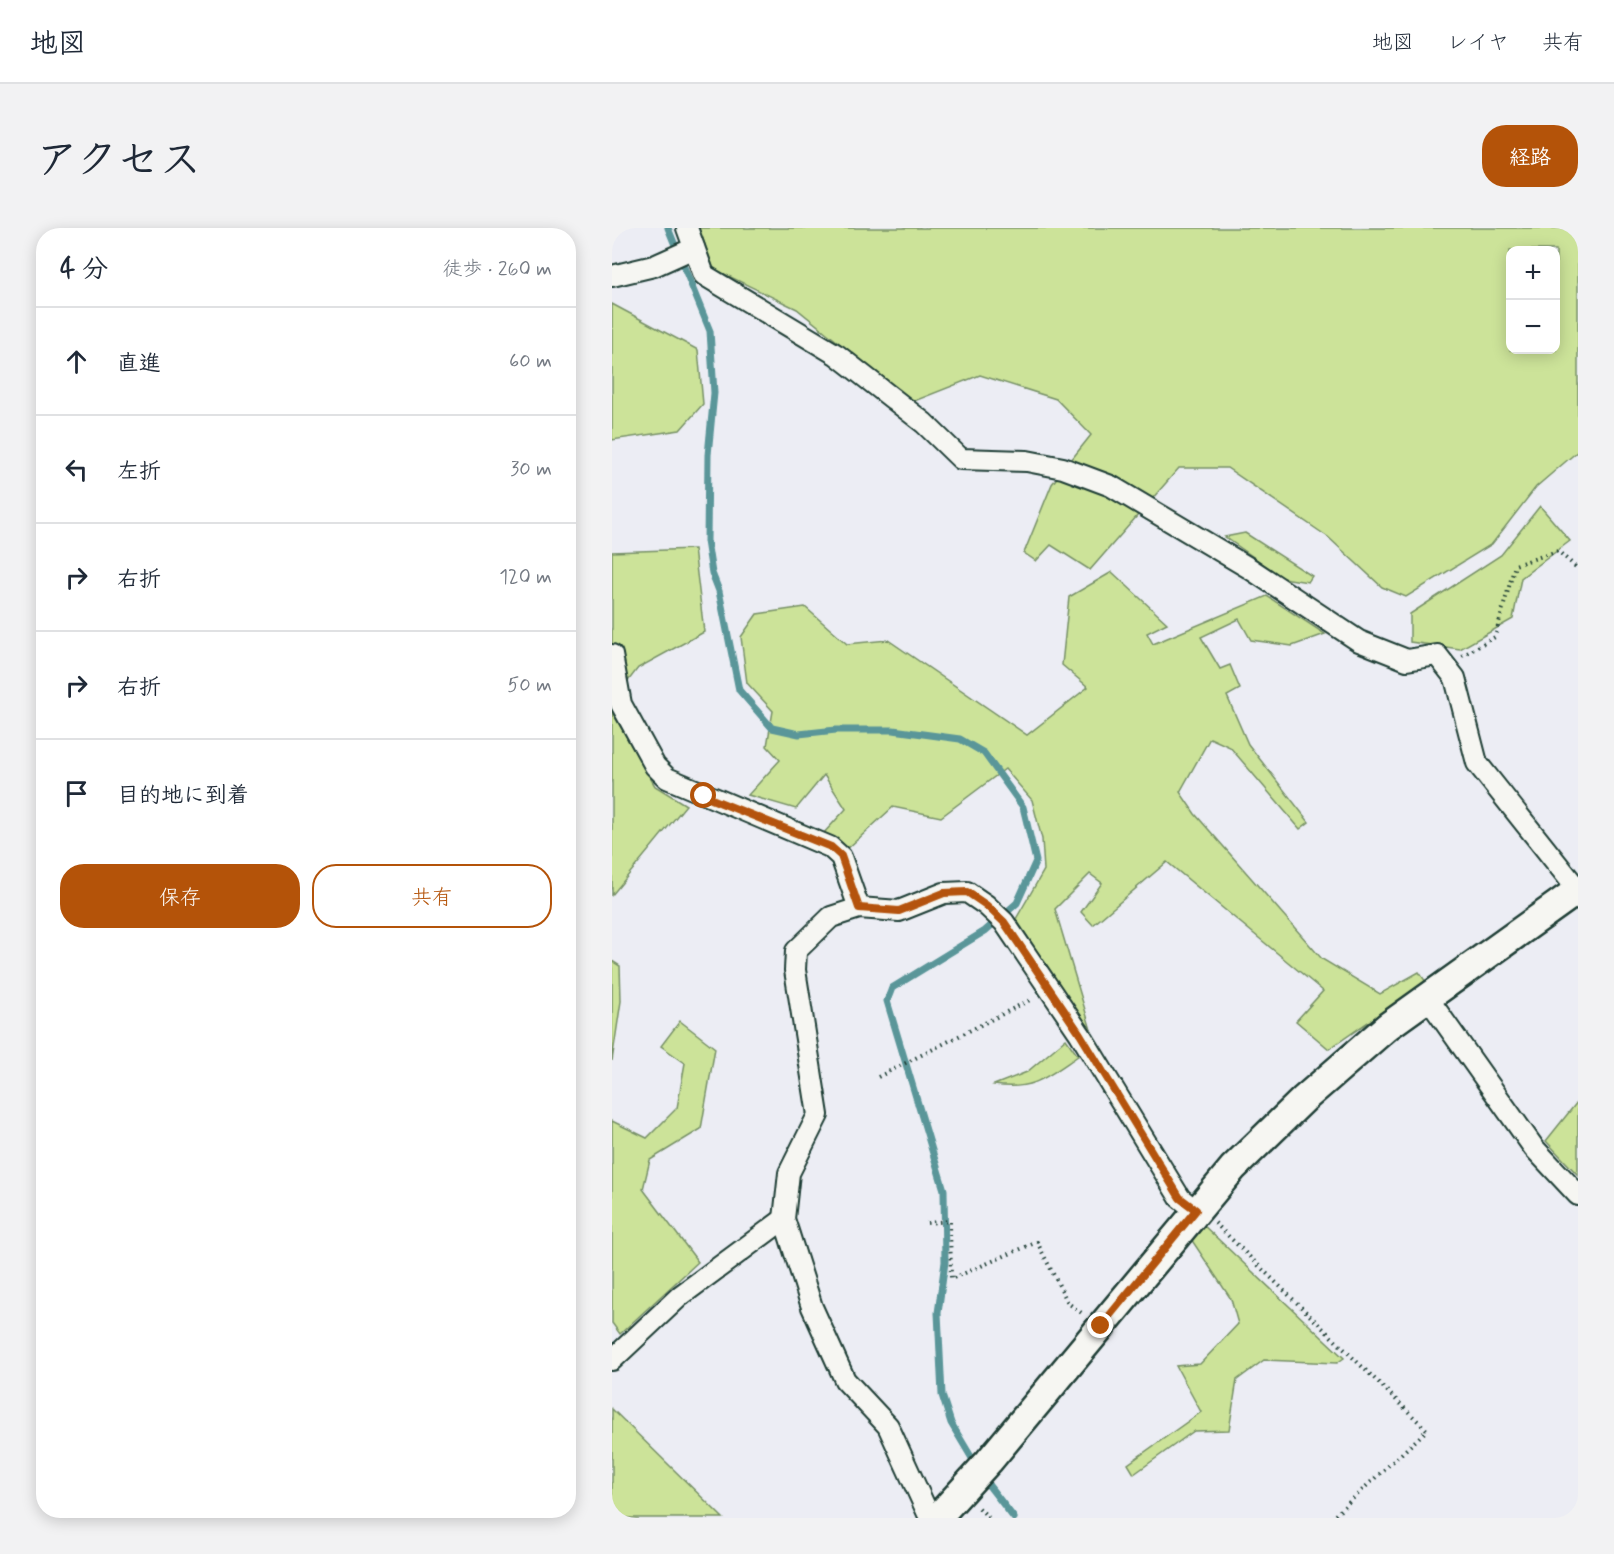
<!DOCTYPE html>
<html lang="ja">
<head>
<meta charset="utf-8">
<style>
  :root { --surface:#fff; --page:#f2f2f3; --text:#1f2937; --muted:#747a83; --line:#e0e1e3; --accent:#b45309 }
  body { margin:0; font-family:Mynerve,"Klee One",sans-serif; background:var(--page); color:var(--text) }
  .controls { position:absolute; right:18px; top:18px; display:grid; overflow:hidden; border-radius:12px; box-shadow:0 3px 15px #0003 }
  .controls button { width:54px; height:54px; display:grid; place-items:center; padding:0; border:0; border-bottom:2px solid var(--line); background:var(--surface); color:var(--text); font:30px sans-serif }
  .stop { position:absolute; width:18px; height:18px; margin:-14px; border:4px solid #b45309; border-radius:50%; background:#fff }
  .stop.end { background:#b45309; border-color:#fff; box-shadow:0 2px 6px #0008 }
  .list { margin:0; padding:0; list-style:none }
  h2 { display:flex; justify-content:space-between; align-items:center; height:78px; margin:0; padding:0 24px; font-size:26px }
  h2 small { font-size:20px; font-weight:400; color:var(--muted) }
  .list li { display:grid; grid-template-columns:39px 1fr auto; gap:18px; align-items:center; box-sizing:border-box; height:108px; padding:0 24px; border-top:2px solid var(--line) }
  .list b { display:block; font-size:22px; white-space:nowrap }
  .list em { font-size:20px; font-style:normal; color:var(--muted) }
  .actions { display:flex; gap:12px; padding:18px 24px }
  .actions a { flex:1; padding:14px 0; border:2px solid var(--accent); border-radius:24px; text-align:center; font-size:21px; color:var(--accent) }
  .actions .main { background:var(--accent); color:#fff }
  .icon { flex:none; width:33px; height:33px; fill:none; stroke:currentColor; stroke-width:2; stroke-linecap:round; stroke-linejoin:round }
  .map { position:relative; flex:none; width:966px; height:1290px; overflow:hidden; border-radius:24px }
  header { display:flex; align-items:center; gap:36px; box-sizing:border-box; height:84px; padding:0 30px; background:var(--surface); border-bottom:2px solid var(--line) }
  header strong { font-size:28px }
  nav { display:flex; gap:33px; margin-inline-start:auto; font-size:21px }
  .intro { display:flex; align-items:center; justify-content:space-between; box-sizing:border-box; height:144px; padding:0 36px }
  h1 { margin:0; font-size:42px }
  .button { padding:15px 27px; border-radius:24px; background:var(--accent); color:#fff; font-size:21px; font-weight:700 }
  main { display:flex; gap:36px; padding:0 36px }
  aside { flex:1; background:var(--surface); border-radius:24px; box-shadow:0 3px 15px #0003 }
  .map>svg:first-child { display:block }
  .green { fill:#cce399; stroke:#769066; stroke-width:1.5; fill-rule:evenodd }
  .lines { fill:none; stroke-linecap:round; stroke-linejoin:round }
  .stream { stroke:#5a9699; stroke-width:7 }
  .street-casing { stroke:#1f3d34; stroke-width:24 }
  .secondary-casing { stroke:#1f3d34; stroke-width:32 }
  .path { stroke:#1f3d34; stroke-width:4; stroke-dasharray:1.5 4.5; stroke-linecap:butt }
  .street { stroke:#f6f6f2; stroke-width:20 }
  .secondary { stroke:#f6f6f2; stroke-width:27 }
  .route { stroke:#b45309; stroke-width:8 }
</style>
</head>
<body>
<header>
<strong>地図</strong>
<nav><a>地図</a><a>レイヤ</a><a>共有</a></nav>
</header>
<div class="intro"><h1>アクセス</h1><a class="button">経路</a></div>
<main>
<aside>
<h2>4 分<small>徒歩 · 260 m</small></h2>
<ul class="list">
<li><svg class="icon" aria-label="ahead" viewBox="0 0 24 24"><path d="M12 20V5M6 11l6-6 6 6"/></svg><div><b>直進</b></div><em>60 m</em></li>
<li><svg class="icon" aria-label="left" viewBox="0 0 24 24"><path d="M17 20v-9H6M10 6l-5 5 5 5"/></svg><div><b>左折</b></div><em>30 m</em></li>
<li><svg class="icon" aria-label="right" viewBox="0 0 24 24"><path d="M7 20v-9h11M14 6l5 5-5 5"/></svg><div><b>右折</b></div><em>120 m</em></li>
<li><svg class="icon" aria-label="right" viewBox="0 0 24 24"><path d="M7 20v-9h11M14 6l5 5-5 5"/></svg><div><b>右折</b></div><em>50 m</em></li>
<li><svg class="icon" aria-label="arrive" viewBox="0 0 24 24"><path d="M6 21V4h12l-3 4 3 4H6"/></svg><div><b>目的地に到着</b></div></li>
</ul>
<div class="actions"><a class="main">保存</a><a>共有</a></div>
</aside>
<div class="map">
<svg width="966" height="1290" viewBox="0 0 966 1290">
  <rect width="100%" height="100%" fill="#ecedf4"/>
  <filter id="ink" filterUnits="userSpaceOnUse"><feTurbulence type="fractalNoise" baseFrequency=".0167" numOctaves="2"/><feDisplacementMap in="SourceGraphic" scale="12" xChannelSelector="R" yChannelSelector="G"/><feConvolveMatrix kernelMatrix="1 2 1 2 8 2 1 2 1" color-interpolation-filters="sRGB"/></filter>
  <g filter="url(#ink)">
    <g class="green">
      <path d="M 87,0 L 966,0 L 966,223 L 924,259 L 880,316 L 794,369 L 770,359 L 716,309 L 615,240 L 567,240 L 478,342 L 439,317 L 424,333 L 412,325 L 440,256 L 479,207 L 444,171 L 368,147 L 300,174 L 185,81 L 102,41 ZM 898,22 L 944,22 L 944,122 L 898,122 Z"/>
      <polygon points="0,76 86,122 91,176 68,202 0,212"/>
      <polygon points="928,278 958,313 909,350 901,391 848,421 798,414 798,386 889,327"/>
      <polygon points="633,305 700,348 696,354 671,350 613,309"/>
      <polygon points="82,321 92,404 26,440 0,474 0,324"/>
      <polygon points="500,344 555,395 535,405 541,416 655,368 713,406 680,418 639,412 627,391 589,409 608,441 618,437 628,461 615,468 636,516 697,594 688,601 618,519 598,510 568,564 583,586 710,731 768,766 807,744 814,754 717,821 684,793 711,763 555,634 481,697 469,684 490,655 478,646 443,681 482,812 404,691 432,642 430,611 420,572 393,541 329,589 281,579 234,622 211,606 234,581 212,547 184,581 136,567 168,532 155,518 161,483 135,455 129,409 145,386 193,379 235,416 276,412 415,507 476,459 450,437 457,369"/>
      <polygon points="0,484 43,558 74,577 0,667"/>
      <polygon points="0,733 8,738 9,773 0,833"/>
      <polygon points="68,793 103,820 89,901 38,932 31,961 86,1034 8,1106 0,1095 0,893 35,910 65,880 73,835 49,818"/>
      <path d="M 454,811 L 466,828 C 435,849 421,863 382,857 L 415,844 Z"/>
      <polygon points="966,873 966,947 934,913"/>
      <polygon points="589,995 732,1130 725,1135 652,1132 625,1152 617,1202 582,1203 522,1246 516,1236 589,1184 564,1138 588,1136 626,1096 619,1071 579,1011"/>
      <polygon points="0,1181 111,1290 0,1290"/>
    </g>
    <g class="lines">
      <g class="stream">
        <polyline points="56,0 98,103 102,165 96,227 95,313 100,345 107,363 127,462 160,500 187,506 224,502 281,502 348,511 372,525 411,579 424,633 405,675 373,703 280,760 275,773 332,962 333,1034 326,1085 330,1167 339,1195 364,1237"/>
        <polyline points="371,1250 402,1290"/>
      </g>
      <defs>
        <g id="street">
          <polyline points="75,0 92,47 225,127 312,195 349,231 415,233 451,240 499,258 637,340 747,413 795,432 825,427 843,450 865,535 966,662"/>
          <polyline points="0,48 42,38 82,20"/>
          <polyline points="0,427 9,476 43,538 55,550 218,619 229,629 247,680"/>
          <polyline points="815,769 922,920 966,967"/>
          <polyline points="0,1132 68,1068 172,991"/>
          <polyline points="318,1290 276,1198 233,1152 200,1079 172,991 177,945 206,887 183,742 184,723 219,689 247,680 287,683 332,665 355,664 374,677 392,694 468,806 568,970 583,982"/>
        </g>
        <polyline id="secondary" points="325,1290 377,1233 621,940 692,871 776,798 966,662"/>
      </defs>
      <use href="#street" class="street-casing"/>
      <use href="#secondary" class="secondary-casing"/>
      <g class="path">
        <polyline points="850,428 883,409 903,337 946,323 966,341"/>
        <polyline points="266,849 420,771"/>
        <polyline points="315,995 338,993 339,1051 425,1014 456,1075 471,1086"/>
        <polyline points="603,995 815,1202 720,1290"/>
        <polyline points="367,1280 377,1290"/>
      </g>
      <use href="#street" class="street"/>
      <use href="#secondary" class="secondary"/>
    </g>
  </g>
  <g class="lines" filter="url(#ink)">
    <polyline class="route" points="92,568 219,619 229,628 247,680 287,683 332,665 355,664 374,677 392,694 468,806 568,970 584,982 489,1098"/>
  </g>
</svg>
<div class="controls">
<button>+</button>
<button>−</button>
</div>
<div class="stop" style="left:92px;top:568px"></div>
<div class="stop end" style="left:489px;top:1098px"></div>
</div>
</main>
</body>
</html>
